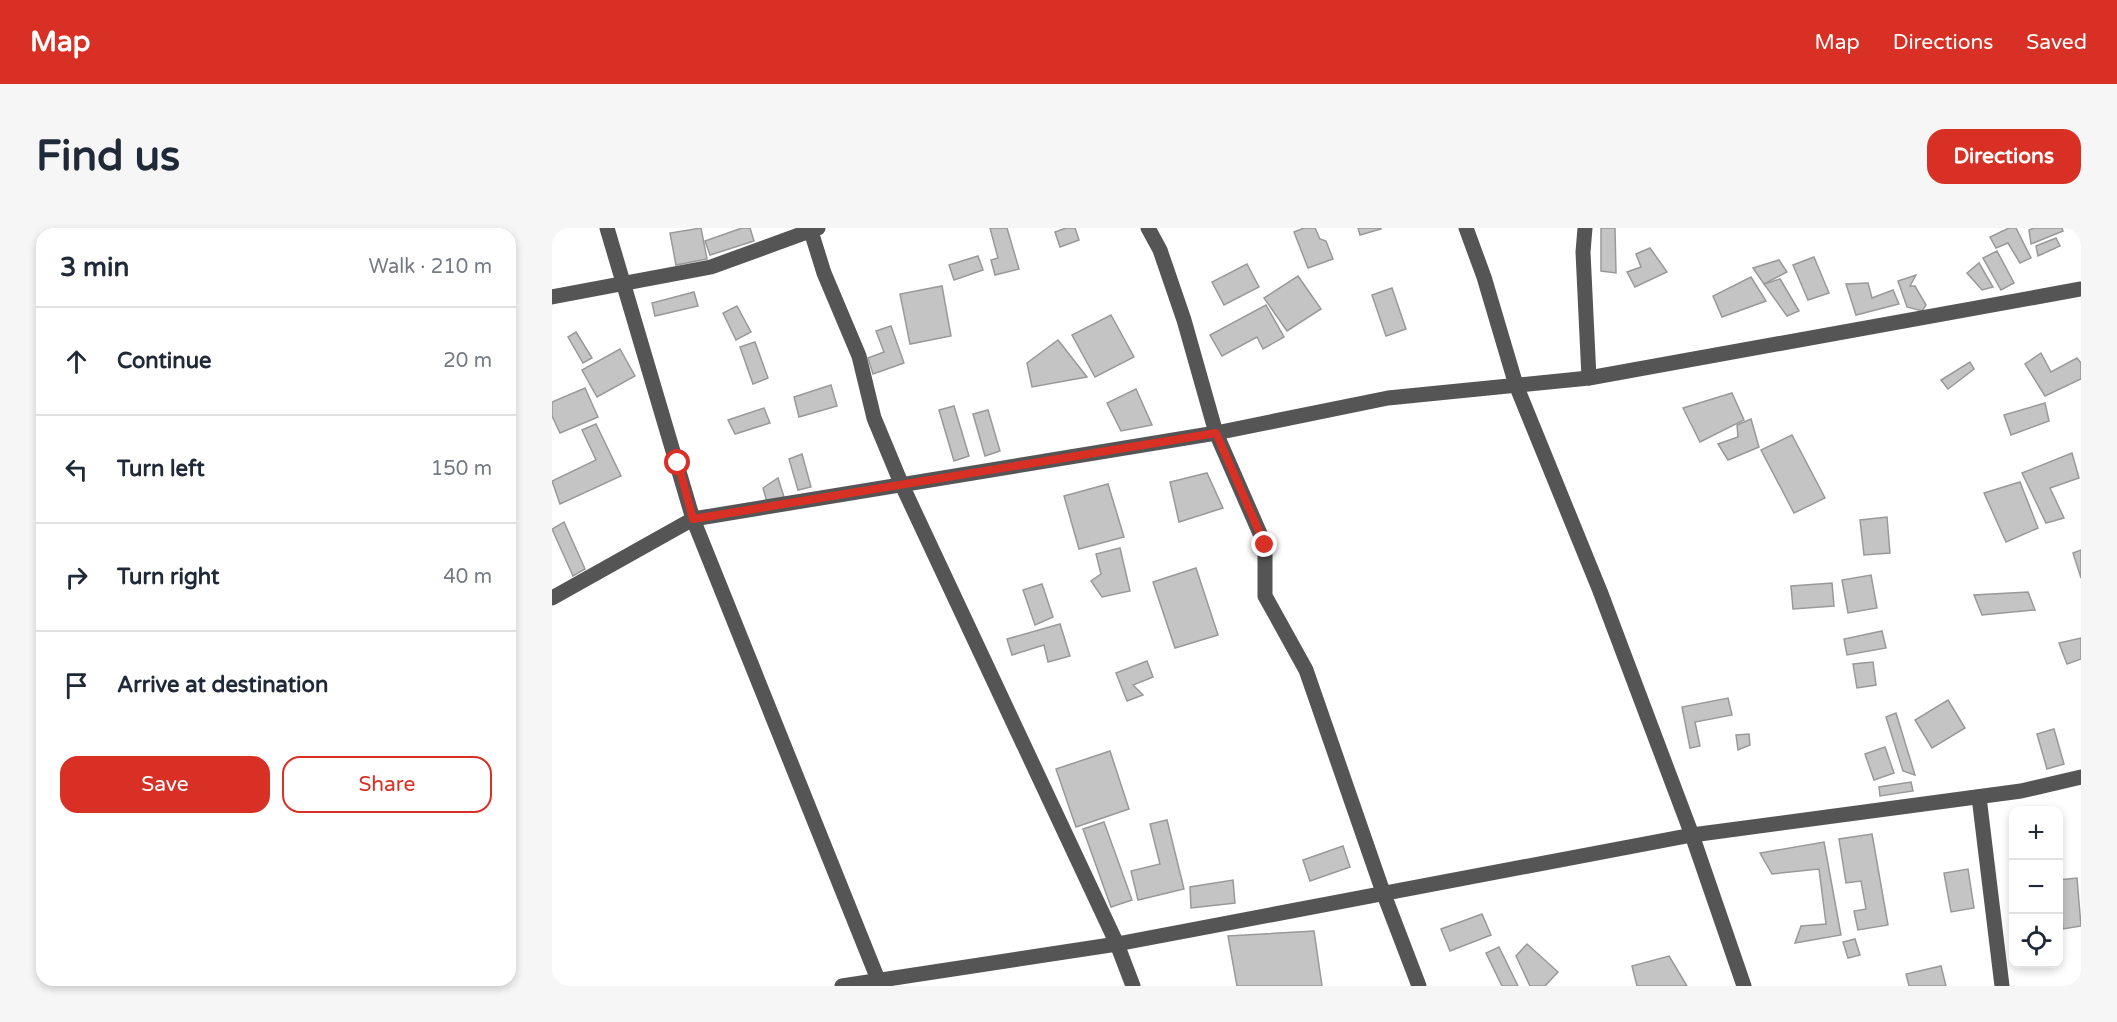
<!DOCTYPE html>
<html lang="en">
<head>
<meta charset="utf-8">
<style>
  :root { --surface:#fff; --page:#f6f6f7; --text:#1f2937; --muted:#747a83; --line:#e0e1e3; --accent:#d93025 }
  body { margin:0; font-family:"Varela Round",sans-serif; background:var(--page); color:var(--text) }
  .controls { position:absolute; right:18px; bottom:18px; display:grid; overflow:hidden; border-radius:12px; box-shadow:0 3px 9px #0003 }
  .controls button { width:54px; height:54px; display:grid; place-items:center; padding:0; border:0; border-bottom:2px solid var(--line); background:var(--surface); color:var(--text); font:30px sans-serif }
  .stop { position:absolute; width:18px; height:18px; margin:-14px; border:4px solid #d93025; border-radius:50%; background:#fff }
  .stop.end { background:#d93025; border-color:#fff; box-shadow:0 2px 6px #0008 }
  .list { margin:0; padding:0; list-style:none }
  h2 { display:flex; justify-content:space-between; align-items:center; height:78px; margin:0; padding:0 24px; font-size:26px }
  h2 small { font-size:20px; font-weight:400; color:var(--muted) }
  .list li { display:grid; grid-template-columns:39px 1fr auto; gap:18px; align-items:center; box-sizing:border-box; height:108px; padding:0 24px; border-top:2px solid var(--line) }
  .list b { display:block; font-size:22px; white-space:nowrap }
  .list em { font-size:20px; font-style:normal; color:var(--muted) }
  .actions { display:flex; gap:12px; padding:18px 24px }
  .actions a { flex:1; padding:14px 0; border:2px solid var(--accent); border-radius:18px; text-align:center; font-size:21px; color:var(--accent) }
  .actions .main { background:var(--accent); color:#fff }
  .icon { flex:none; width:33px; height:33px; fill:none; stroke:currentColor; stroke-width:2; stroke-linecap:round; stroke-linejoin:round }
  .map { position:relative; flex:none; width:1529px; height:758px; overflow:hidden; border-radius:18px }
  header { display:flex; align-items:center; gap:36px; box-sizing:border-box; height:84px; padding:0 30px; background:var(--accent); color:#fff }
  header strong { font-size:28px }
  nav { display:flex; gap:33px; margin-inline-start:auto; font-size:21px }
  .intro { display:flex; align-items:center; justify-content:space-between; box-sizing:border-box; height:144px; padding:0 36px }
  h1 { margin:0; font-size:42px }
  .button { padding:15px 27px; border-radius:18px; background:var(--accent); color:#fff; font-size:21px; font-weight:700 }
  main { display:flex; gap:36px; padding:0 36px }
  aside { flex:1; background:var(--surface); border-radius:18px; box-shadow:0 3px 9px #0003 }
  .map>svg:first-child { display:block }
  .building { fill:#c4c4c4; stroke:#999; stroke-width:1.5 }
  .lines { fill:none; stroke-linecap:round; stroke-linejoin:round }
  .minor { stroke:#555; stroke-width:15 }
  .route { stroke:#d93025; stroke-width:8 }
</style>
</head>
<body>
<header>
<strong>Map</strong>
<nav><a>Map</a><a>Directions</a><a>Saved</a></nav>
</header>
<div class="intro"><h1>Find us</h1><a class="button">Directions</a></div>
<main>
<aside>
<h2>3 min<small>Walk · 210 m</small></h2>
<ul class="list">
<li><svg class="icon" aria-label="ahead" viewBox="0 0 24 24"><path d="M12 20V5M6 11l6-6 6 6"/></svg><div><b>Continue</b></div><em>20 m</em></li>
<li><svg class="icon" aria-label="left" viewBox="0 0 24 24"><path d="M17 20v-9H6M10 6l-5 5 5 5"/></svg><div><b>Turn left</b></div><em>150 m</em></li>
<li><svg class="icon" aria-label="right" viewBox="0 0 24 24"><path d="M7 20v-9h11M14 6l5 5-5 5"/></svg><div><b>Turn right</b></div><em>40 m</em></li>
<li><svg class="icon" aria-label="arrive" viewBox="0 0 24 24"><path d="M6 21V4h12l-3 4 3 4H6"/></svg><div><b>Arrive at destination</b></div></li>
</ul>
<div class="actions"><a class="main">Save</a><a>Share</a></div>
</aside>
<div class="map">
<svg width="1529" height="758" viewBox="0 0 1529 758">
  <rect width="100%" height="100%" fill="#fff"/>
  <g class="building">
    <polygon points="149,0 155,31 124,37 118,5"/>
    <polygon points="190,0 198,0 202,13 158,27 153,13"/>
    <polygon points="438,0 455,0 467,41 443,47 439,32 446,30"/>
    <polygon points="514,0 523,0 527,12 508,19 503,4"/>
    <polygon points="752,0 763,0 768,11 774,13 781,31 756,40 742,4"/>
    <polygon points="806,0 829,0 829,1 808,7"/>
    <polygon points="1049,0 1063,0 1064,45 1049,43"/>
    <polygon points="1457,0 1464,0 1479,30 1468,35 1456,15 1444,20 1438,9"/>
    <polygon points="1482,0 1510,0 1511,3 1479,16 1477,2"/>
    <polygon points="1504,10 1508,18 1486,28 1484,18"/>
    <polygon points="1098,20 1115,44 1083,59 1075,44 1089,39 1084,26"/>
    <polygon points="1445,23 1462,55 1449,62 1431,30"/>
    <polygon points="426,28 431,42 402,52 397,37"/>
    <polygon points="1262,29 1277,65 1256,72 1241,37"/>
    <polygon points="1227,32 1235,44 1212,56 1201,40"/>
    <polygon points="1427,35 1441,59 1430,62 1415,45"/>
    <polygon points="695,36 707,59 672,77 660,54"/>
    <polygon points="1364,47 1358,58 1363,58 1374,77 1370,83 1355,79 1346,53"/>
    <polygon points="746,48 769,81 735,103 712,70"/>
    <polygon points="1199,49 1214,73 1170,89 1161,68"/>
    <polygon points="1228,51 1247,83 1235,88 1212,56"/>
    <polygon points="1316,55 1320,70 1341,62 1347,76 1304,87 1294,56"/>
    <polygon points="390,58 399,108 358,116 348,66"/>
    <polygon points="840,60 854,101 834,108 820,67"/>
    <polygon points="142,64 146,78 103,88 100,75"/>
    <polygon points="714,77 732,109 711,121 705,109 670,128 658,107"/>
    <polygon points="185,78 199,104 184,112 171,85"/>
    <polygon points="559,87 582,129 543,149 520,107"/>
    <polygon points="339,98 352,135 321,146 316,130 332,124 324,103"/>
    <polygon points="24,104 40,130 31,135 16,109"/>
    <polygon points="506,112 535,149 480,159 475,135"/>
    <polygon points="203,114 216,150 201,156 188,119"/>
    <polygon points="68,121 83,148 45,169 30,142"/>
    <polygon points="1489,125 1499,144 1525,130 1529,135 1529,151 1493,168 1473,136"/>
    <polygon points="1418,134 1422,141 1396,161 1389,152"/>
    <polygon points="279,157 285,178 247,189 242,169"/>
    <polygon points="33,160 46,189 8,205 0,188 0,174"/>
    <polygon points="584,161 600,197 569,203 555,175"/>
    <polygon points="1180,165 1192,192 1148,214 1131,180"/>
    <polygon points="1493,175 1497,193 1459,207 1452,187"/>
    <polygon points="402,178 417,228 402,233 387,182"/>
    <polygon points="212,180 218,195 183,206 176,192"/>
    <polygon points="436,182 448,223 433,228 421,186"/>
    <polygon points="1199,191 1207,219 1176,232 1166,216 1186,209 1185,197"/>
    <polygon points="44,196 69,248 8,276 0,253 44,232 30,202"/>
    <polygon points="1240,207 1273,270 1242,285 1209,222"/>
    <polygon points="1520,225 1527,250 1498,260 1512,290 1494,295 1470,245"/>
    <polygon points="250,226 259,259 246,262 237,231"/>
    <polygon points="655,245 671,280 627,294 618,254"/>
    <polygon points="226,250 232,269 215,274 211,260"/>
    <polygon points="1468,254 1486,300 1454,314 1432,265"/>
    <polygon points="556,256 572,309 527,321 512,268"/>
    <polygon points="1335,289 1338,325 1312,327 1308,292"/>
    <polygon points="12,294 33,341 21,348 0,301"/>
    <polygon points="568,320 578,363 550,369 539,353 549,346 544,326"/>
    <polygon points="1529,322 1529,350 1521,325"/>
    <polygon points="644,340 666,407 623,420 601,354"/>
    <polygon points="1319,347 1325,380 1296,385 1290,352"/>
    <polygon points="1280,355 1282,378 1241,381 1239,358"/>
    <polygon points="490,356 501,389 483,397 471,362"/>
    <polygon points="1476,364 1483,382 1430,387 1422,367"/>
    <polygon points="508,396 518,428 496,434 492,417 460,427 455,411"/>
    <polygon points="1330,403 1334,420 1295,427 1292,411"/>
    <polygon points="1529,410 1529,431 1515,436 1507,415"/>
    <polygon points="595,433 601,449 581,457 591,467 575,473 564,445"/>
    <polygon points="1321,434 1324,457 1305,460 1301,436"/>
    <polygon points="1176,470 1180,487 1143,494 1148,518 1138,520 1130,479"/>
    <polygon points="1396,472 1413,500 1380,520 1363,492"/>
    <polygon points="1344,485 1363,547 1351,543 1334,489"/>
    <polygon points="1502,501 1512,536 1495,541 1485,506"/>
    <polygon points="1197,506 1198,517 1186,522 1184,507"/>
    <polygon points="1333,519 1342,545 1322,552 1313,526"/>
    <polygon points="558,523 577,581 524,599 504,541"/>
    <polygon points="1359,554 1361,563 1328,568 1327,559"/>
    <polygon points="615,592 632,661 586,672 579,643 608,636 598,596"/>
    <polygon points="552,594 580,672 559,679 531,601"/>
    <polygon points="1320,606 1336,697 1306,702 1302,683 1314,681 1309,653 1294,655 1287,611"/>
    <polygon points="1272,614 1289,707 1243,715 1249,698 1274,696 1267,641 1220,646 1208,625"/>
    <polygon points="791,618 798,639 758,653 751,632"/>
    <polygon points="1416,641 1422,680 1399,684 1392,645"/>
    <polygon points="1525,650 1529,698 1511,701 1506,652"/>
    <polygon points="681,652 683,675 639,680 638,659"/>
    <polygon points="930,686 939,707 898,723 889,701"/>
    <polygon points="762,703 770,758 685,758 676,708"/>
    <polygon points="1303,711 1308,727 1296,730 1291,714"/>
    <polygon points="975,716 1006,744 993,758 978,758 964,728"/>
    <polygon points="947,719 966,758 950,758 934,725"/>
    <polygon points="1117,728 1135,758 1085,758 1080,738"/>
    <polygon points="1389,738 1394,758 1357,758 1354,746"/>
  </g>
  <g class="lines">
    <g class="minor">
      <polyline points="55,0 141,291 327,754 333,758"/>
      <polyline points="258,0 272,45 307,128 322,190 349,255 565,716 581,758"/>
      <polyline points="596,0 608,22 632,92 664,205 713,317 713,368 754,442 831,664 867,758"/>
      <polyline points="914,0 932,49 964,157 1048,363 1140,607 1192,758"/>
      <polyline points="1033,0 1031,24 1037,150"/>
      <polyline points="0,69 159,39 266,0"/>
      <polyline points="0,370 141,291 664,205 836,170 1037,150 1529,61"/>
      <polyline points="1427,569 1450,758"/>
      <polyline points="290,758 565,716 1140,607 1469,563 1529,549"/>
    </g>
  </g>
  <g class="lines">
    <polyline class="route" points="126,235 141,291 664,205 713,317"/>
  </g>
</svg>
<div class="controls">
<button>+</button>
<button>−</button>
<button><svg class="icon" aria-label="locate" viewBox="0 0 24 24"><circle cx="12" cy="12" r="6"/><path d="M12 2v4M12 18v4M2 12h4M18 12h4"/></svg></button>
</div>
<div class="stop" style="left:126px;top:235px"></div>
<div class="stop end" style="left:713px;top:317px"></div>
</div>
</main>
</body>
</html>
